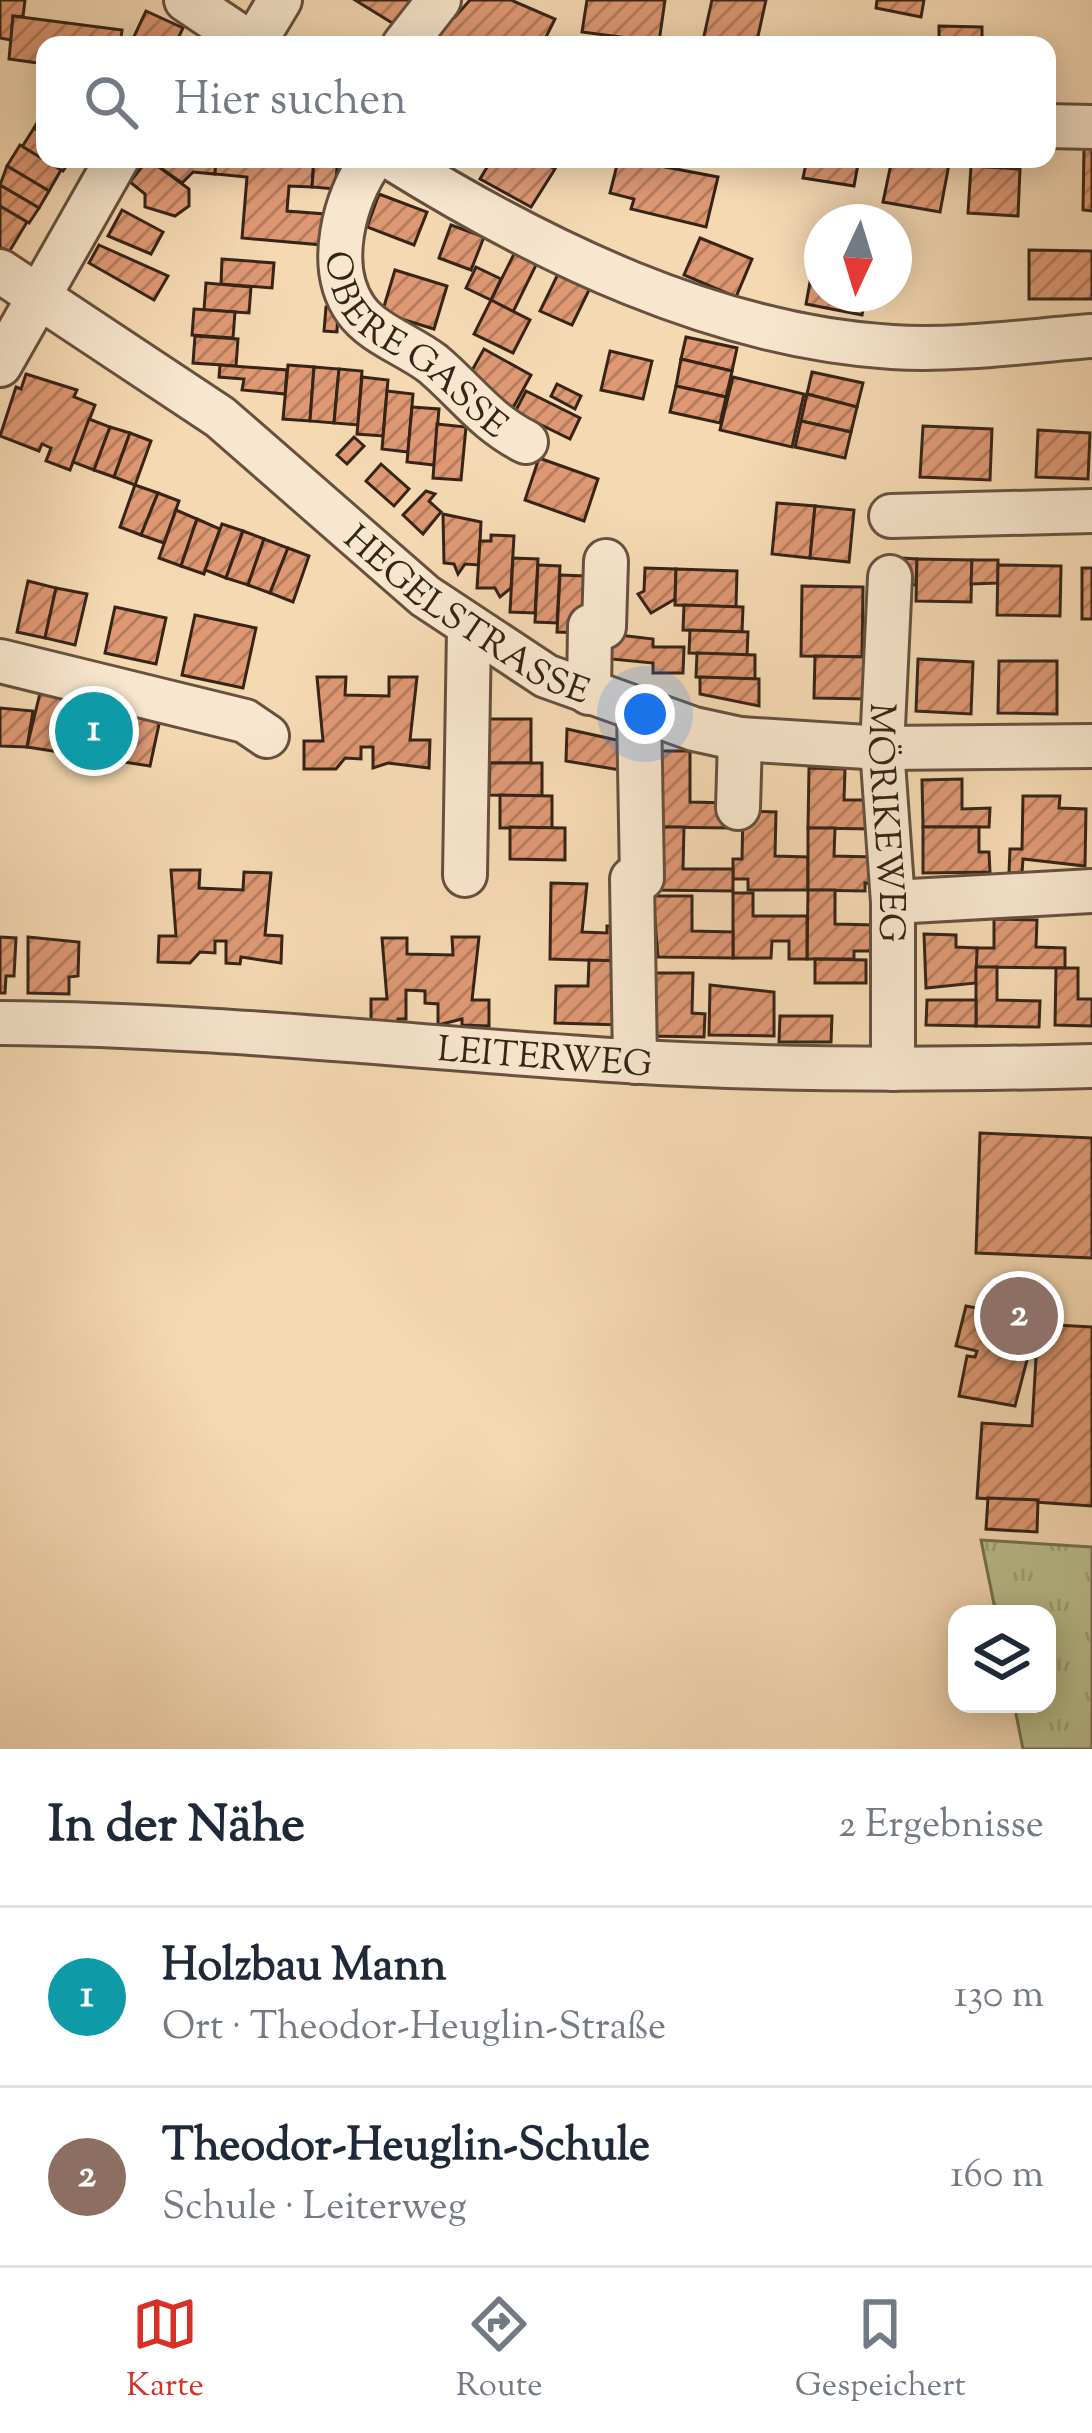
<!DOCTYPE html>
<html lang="de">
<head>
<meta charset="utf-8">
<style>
  :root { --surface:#fff; --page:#f6f6f7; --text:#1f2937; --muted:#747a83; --line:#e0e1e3; --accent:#d93025 }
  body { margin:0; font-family:"Sorts Mill Goudy",serif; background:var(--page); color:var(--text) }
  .controls { position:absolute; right:36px; bottom:36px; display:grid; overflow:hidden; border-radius:24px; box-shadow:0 6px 30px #0003 }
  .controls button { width:108px; height:108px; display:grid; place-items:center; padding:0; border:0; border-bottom:3px solid var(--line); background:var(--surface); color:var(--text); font:60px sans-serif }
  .compass { position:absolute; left:804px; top:204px; width:108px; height:108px; border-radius:50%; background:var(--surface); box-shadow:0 6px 30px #0003; rotate:184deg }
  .you { position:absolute; left:645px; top:714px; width:42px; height:42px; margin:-30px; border:9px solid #fff; border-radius:50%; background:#1a73e8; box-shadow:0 0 0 18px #1a73e833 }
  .badge { display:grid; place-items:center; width:78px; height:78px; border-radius:50%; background:var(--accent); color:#fff; font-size:39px; font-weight:700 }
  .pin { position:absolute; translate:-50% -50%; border:6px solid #fff; box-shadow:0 3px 12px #0006 }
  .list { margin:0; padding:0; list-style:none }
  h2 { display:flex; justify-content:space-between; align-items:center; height:156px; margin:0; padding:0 48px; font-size:51px }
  h2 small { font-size:39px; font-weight:400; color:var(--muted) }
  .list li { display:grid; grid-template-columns:78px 1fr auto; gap:36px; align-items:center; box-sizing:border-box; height:180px; padding:0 48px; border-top:3px solid var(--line) }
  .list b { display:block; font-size:45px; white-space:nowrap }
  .list p { margin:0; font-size:39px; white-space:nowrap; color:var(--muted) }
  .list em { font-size:39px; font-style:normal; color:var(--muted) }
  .icon { flex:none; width:66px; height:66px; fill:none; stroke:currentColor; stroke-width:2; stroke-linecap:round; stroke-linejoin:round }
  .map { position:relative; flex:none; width:1092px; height:1749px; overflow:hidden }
  .search { position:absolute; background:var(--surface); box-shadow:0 6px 30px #0003; left:36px; right:36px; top:36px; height:132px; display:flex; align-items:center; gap:30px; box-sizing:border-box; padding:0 42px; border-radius:24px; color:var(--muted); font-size:45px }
  .sheet { height:516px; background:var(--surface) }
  nav { display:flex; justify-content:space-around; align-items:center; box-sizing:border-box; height:168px; border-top:3px solid var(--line); background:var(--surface); font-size:33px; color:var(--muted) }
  nav a { display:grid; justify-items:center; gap:6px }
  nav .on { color:var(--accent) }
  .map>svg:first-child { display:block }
  .grass { fill:url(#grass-tufts); stroke:#797252; stroke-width:3 }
  .building { fill:url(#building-hatch); stroke:#372417; stroke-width:3 }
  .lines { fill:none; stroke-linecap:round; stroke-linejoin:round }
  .minor-casing { stroke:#66513e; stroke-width:48 }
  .minor { stroke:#f8e6ce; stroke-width:42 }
  .labels { text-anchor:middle; stroke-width:9; stroke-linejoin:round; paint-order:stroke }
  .street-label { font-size:36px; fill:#372417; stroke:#f8e6ce }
</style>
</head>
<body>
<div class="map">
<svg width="1092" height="1749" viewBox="0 0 1092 1749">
  <defs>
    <pattern id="grass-tufts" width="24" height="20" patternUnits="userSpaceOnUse" patternTransform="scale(3)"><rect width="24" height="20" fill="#bbbf8d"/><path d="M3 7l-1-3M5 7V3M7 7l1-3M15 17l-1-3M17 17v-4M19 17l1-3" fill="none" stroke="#a1a479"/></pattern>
    <pattern id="building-hatch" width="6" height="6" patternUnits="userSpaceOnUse" patternTransform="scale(3)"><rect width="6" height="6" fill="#de9874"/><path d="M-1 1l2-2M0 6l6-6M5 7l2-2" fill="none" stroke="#b57c5e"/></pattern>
  </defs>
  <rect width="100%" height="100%" fill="#f5d9b3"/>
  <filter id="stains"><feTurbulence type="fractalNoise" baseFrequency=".00167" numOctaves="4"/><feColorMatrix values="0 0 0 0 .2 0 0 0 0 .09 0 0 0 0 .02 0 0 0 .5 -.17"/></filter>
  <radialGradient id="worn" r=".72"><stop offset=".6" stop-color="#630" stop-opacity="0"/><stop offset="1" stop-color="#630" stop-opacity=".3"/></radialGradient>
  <polygon class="grass" points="981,1540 1092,1547 1092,1749 1023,1749 1014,1704 1047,1704 1047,1614 996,1614"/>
  <g class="building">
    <polygon points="0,0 25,0 23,17 13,16 11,40 0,38"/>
    <polygon points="355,0 431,0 410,34"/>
    <polygon points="470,0 511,0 555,19 542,45 469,40 465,45 422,45 448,12 455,17"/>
    <polygon points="587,0 665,0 659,42 582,32"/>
    <polygon points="712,0 766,0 756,45 702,45"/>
    <polygon points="877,0 924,0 921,17 876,8"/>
    <polygon points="146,11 183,28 175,45 130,45"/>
    <polygon points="13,16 122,30 120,45 45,45 45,64 9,59"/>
    <polygon points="939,26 982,27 982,45 939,45"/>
    <polygon points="45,109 45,135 34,128"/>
    <polygon points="34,128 45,135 45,159 71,159 63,171 22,147"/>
    <polygon points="20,145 61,170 49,191 7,166"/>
    <polygon points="1084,148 1092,148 1092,211 1083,210"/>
    <polygon points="148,159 216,159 215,174 193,172 182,183"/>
    <polygon points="148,159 189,189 189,206 175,216 145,207 145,194 130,182"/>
    <polygon points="216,159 314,159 312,187 289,186 287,211 325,214 323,245 242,238 247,177 215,174"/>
    <polygon points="314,159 338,159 335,189 312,187"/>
    <polygon points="492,159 539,159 555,169 531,207 480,179"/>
    <polygon points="623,159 718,177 706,227 631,209 634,199 610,193 618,161"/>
    <polygon points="807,159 859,159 854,186 803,178"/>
    <polygon points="892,159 950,159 940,212 883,202"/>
    <polygon points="7,166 49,191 39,208 0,185"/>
    <polygon points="971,166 1020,169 1018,216 968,213"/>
    <polygon points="0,185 39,208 29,223 0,206"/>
    <polygon points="379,194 427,212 414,245 367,227"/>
    <polygon points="0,206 27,222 9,252 0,247"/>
    <polygon points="122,210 163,232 151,254 108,236"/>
    <polygon points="451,225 484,237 471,270 439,258"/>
    <polygon points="819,233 822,294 866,294 862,315 806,304"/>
    <polygon points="700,238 752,259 736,297 684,275"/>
    <polygon points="99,245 168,276 154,300 89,263"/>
    <polygon points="517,248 539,259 513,312 491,300"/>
    <polygon points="1029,250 1092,251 1092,299 1029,299"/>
    <polygon points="222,259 274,263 272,288 221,284"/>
    <polygon points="476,267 501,279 491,300 466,288"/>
    <polygon points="395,270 447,286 434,329 382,313"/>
    <polygon points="559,272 591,286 572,325 540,311"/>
    <polygon points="206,283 251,287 249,313 204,310"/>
    <polygon points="491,300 530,320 513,353 474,334"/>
    <polygon points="326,307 338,308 337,332 324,331"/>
    <polygon points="194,309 235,312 233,338 192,335"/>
    <polygon points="195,336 238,339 236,366 193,363"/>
    <polygon points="686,337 737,348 732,371 681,359"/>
    <polygon points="484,349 531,375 513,408 465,383"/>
    <polygon points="610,351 652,361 643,399 601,390"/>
    <polygon points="681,359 732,371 726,397 676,386"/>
    <polygon points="220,365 287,370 285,394 242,390 244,379 219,377"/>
    <polygon points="288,365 314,367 310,421 283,419"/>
    <polygon points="314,367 339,369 334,423 310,421"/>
    <polygon points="339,369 362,371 358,425 334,423"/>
    <polygon points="812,372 863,383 857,407 807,394"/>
    <polygon points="26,374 77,390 74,397 95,405 70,470 46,461 51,448 42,444 39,451 0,436 16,387 21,389"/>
    <polygon points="362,377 388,380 383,436 357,434"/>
    <polygon points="733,377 804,394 792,447 720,430"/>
    <polygon points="557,384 581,396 575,409 551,396"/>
    <polygon points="676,386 726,397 720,423 670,412"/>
    <polygon points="387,391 413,394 408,452 382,449"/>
    <polygon points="526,391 580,418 570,439 515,412"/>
    <polygon points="807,394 857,407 851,432 801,421"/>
    <polygon points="412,407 439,409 434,465 407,462"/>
    <polygon points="89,419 110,427 94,470 73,462"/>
    <polygon points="801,421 851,432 845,458 795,447"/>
    <polygon points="437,424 466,427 461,480 433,478"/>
    <polygon points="923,426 992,429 990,480 920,477"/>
    <polygon points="110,427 130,433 114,477 94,470"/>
    <polygon points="1038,430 1090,433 1088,479 1036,477"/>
    <polygon points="130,433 151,441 135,485 114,477"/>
    <polygon points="354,437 364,446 347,464 337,455"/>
    <polygon points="539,458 598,479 584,521 525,500"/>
    <polygon points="381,464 409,489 394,506 366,481"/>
    <polygon points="135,485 158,493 141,535 120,527"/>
    <polygon points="426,491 435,494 429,501 441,512 423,534 403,515"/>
    <polygon points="158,493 179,501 164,543 141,535"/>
    <polygon points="777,503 815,506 810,558 772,554"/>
    <polygon points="815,506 854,510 849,562 810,558"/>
    <polygon points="176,510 197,519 181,566 159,558"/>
    <polygon points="443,514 481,522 479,565 465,564 458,574 454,564 444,563"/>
    <polygon points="197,519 220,529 204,574 181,566"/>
    <polygon points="222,524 243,531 226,578 205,570"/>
    <polygon points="243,531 264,539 248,585 226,578"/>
    <polygon points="491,535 514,536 511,588 500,597 495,588 477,588 480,541 491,541"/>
    <polygon points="264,539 288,548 270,593 248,585"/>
    <polygon points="288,548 309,556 293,602 270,593"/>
    <polygon points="513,558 538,559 535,613 510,612"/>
    <polygon points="901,558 917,559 916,585 900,584"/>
    <polygon points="917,559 972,560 971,602 916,601"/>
    <polygon points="972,560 998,560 998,583 971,584"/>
    <polygon points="538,565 560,566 557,623 535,622"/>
    <polygon points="998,565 1061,566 1060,616 997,615"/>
    <polygon points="645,568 676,569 675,599 651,613 638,594 644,591"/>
    <rect x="1082" y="568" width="10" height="51"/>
    <polygon points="676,569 737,571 736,607 675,605"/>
    <polygon points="560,575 585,576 582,633 557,632"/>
    <polygon points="28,581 56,588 45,638 17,632"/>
    <polygon points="802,586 863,587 862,657 801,656"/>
    <polygon points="56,588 87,594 75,645 45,638"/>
    <polygon points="684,605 743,607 742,632 683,630"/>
    <polygon points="115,607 166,618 156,664 105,653"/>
    <polygon points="195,615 256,628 243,688 182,675"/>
    <polygon points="690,630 748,632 747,655 689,653"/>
    <polygon points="602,633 653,639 653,647 684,647 683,673 653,673 653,663 601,658"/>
    <polygon points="697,653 755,655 755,679 696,677"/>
    <polygon points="815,656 868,657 868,699 814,698"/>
    <polygon points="918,659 973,662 971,714 916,711"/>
    <polygon points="999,661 1057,661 1057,714 998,713"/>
    <polygon points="317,677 346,677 345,695 389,696 389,677 417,677 410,740 430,740 429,768 388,763 373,768 373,747 361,747 361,759 345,758 336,769 304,769 304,741 323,741"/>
    <polygon points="700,677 759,679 759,706 700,694"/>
    <polygon points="42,685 161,715 150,766 27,747"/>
    <polygon points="0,708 33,711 27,747 0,746"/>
    <rect x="480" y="719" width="51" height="44"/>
    <polygon points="567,729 621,741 620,770 566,761"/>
    <polygon points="653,751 690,751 690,802 731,803 731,828 652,827"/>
    <polygon points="490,763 542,763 542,796 489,795"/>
    <polygon points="809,768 845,769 844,800 874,800 874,829 808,828"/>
    <polygon points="962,779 962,809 990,808 989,827 923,827 922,780"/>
    <polygon points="500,795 552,796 552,828 500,828"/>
    <polygon points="1023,796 1060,796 1059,808 1086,809 1085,866 1023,859 1022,873 1009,873 1010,849 1022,849"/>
    <polygon points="743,811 776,812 775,856 808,857 808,890 748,890 748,879 733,879 733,859 742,859"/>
    <polygon points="510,827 565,828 565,860 510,859"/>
    <polygon points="652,827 684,827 683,869 733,869 733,891 651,890"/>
    <polygon points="923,827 979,827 979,852 989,852 990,872 923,873"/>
    <polygon points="808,828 835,828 834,856 874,857 874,884 865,883 865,891 808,890"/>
    <polygon points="171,870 200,870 199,888 243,890 244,872 271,873 265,935 282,936 281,963 241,957 240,964 226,963 226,941 215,941 215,953 200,952 190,963 158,962 159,936 176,936"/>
    <polygon points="551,883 587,884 582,932 607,933 607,926 622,926 618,961 550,959"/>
    <polygon points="808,890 835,890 835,924 875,925 874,951 854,951 854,959 807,959"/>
    <polygon points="733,893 753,893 753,916 807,916 807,959 789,959 789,941 772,941 771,958 733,958"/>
    <polygon points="653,896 692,896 692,931 733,932 733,958 658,957"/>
    <polygon points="994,919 1037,920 1036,947 1065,948 1065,968 976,967 977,948 994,948"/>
    <polygon points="924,934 956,935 956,947 977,948 976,983 926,988"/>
    <polygon points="0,937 16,938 14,976 6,976 5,993 0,993"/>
    <polygon points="28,937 79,942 78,976 69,977 69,994 28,993"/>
    <polygon points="452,937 479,937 472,1000 489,1000 489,1026 462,1025 462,1019 438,1025 438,1004 425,1003 425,991 406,990 406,1019 398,1019 398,1027 371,1027 371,999 387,999 382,938 407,938 407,954 453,955"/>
    <polygon points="815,959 866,960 866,983 815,983"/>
    <polygon points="589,960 623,961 622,1025 555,1023 556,986 588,986"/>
    <polygon points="976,967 997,967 997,1000 1040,1001 1039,1027 976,1026"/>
    <polygon points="1056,968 1078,968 1078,999 1092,999 1092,1026 1055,1025"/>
    <polygon points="643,973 693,973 692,1013 705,1014 704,1037 648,1036"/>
    <polygon points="710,985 774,992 774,1036 709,1035"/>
    <polygon points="927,1000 976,1000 976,1026 926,1025"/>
    <polygon points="780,1016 832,1016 831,1042 779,1042"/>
    <polygon points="980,1133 1092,1138 1092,1258 976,1253"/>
    <polygon points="966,1306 1007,1314 1005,1325 1038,1332 1036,1358 1028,1356 1015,1406 959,1396 967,1356 975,1357 977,1351 956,1346"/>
    <polygon points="1038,1324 1092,1327 1092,1506 977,1498 982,1423 1032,1426"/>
    <polygon points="988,1498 1038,1500 1037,1532 986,1529"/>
  </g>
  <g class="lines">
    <defs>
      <g id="minor">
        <polyline points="186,0 253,45"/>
        <polyline points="253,45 280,0"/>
        <polyline points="404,45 439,0"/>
        <polyline points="1047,126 1092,127"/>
        <path id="s1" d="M 372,159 C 345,198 325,266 356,310 C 373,334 410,346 433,364 C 466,392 486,422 526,442"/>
        <path d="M 393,159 C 541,251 715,336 892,347 C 958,351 1026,341 1092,336"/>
        <path id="s2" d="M 0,271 L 220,417 L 425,596 L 546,676 L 694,729 L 740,739 L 882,748 L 1092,746"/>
        <polyline points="0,365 117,159"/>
        <polyline points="891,516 1092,511"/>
        <path id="s3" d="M 890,577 L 882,748 L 893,902 L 893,1069"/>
        <polyline points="0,661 245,721 267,736"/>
        <polyline points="589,693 590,626 604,627 606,561"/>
        <polyline points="738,808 740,739"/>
        <polyline points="465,875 469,630"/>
        <polyline points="893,902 1092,891"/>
        <path id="s4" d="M 0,1023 C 210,1024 418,1048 627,1061 C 782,1071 938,1070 1092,1066"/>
        <polyline points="635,1062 632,879 642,878 639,711"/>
      </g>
    </defs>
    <use href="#minor" class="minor-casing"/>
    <use href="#minor" class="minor"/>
  </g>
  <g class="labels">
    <g class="street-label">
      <text dy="13" stroke="none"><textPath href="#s1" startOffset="225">OBERE GASSE</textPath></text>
      <text dy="13" stroke="none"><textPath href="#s2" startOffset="582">HEGELSTRASSE</textPath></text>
      <text dy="13" stroke="none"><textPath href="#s3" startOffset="246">MÖRIKEWEG</textPath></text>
      <text dy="13" stroke="none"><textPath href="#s4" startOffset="546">LEITERWEG</textPath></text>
    </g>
  </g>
  <rect width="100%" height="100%" filter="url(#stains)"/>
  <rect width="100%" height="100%" fill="url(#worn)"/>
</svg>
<div class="controls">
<button><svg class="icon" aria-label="layers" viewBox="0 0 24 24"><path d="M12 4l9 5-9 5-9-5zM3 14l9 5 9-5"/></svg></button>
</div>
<svg class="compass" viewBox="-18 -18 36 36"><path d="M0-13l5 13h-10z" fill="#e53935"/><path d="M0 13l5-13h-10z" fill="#747a83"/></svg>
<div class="you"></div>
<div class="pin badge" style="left:94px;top:731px;background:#0f9aa8">1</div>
<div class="pin badge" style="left:1019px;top:1316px;background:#8d6e63">2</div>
<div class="search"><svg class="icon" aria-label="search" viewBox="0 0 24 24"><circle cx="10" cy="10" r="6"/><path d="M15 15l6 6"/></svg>Hier suchen</div>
</div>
<section class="sheet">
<h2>In der Nähe<small>2 Ergebnisse</small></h2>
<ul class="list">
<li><span class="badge" style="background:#0f9aa8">1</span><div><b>Holzbau Mann</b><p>Ort · Theodor-Heuglin-Straße</p></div><em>130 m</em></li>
<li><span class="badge" style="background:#8d6e63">2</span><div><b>Theodor-Heuglin-Schule</b><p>Schule · Leiterweg</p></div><em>160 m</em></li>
</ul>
</section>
<nav>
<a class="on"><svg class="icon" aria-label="map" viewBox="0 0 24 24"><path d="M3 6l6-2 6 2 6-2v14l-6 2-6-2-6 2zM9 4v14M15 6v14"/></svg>Karte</a>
<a><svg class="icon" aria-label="directions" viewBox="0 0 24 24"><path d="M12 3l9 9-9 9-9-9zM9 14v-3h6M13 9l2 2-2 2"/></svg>Route</a>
<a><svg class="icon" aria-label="saved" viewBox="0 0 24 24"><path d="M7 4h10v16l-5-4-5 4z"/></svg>Gespeichert</a>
</nav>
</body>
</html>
